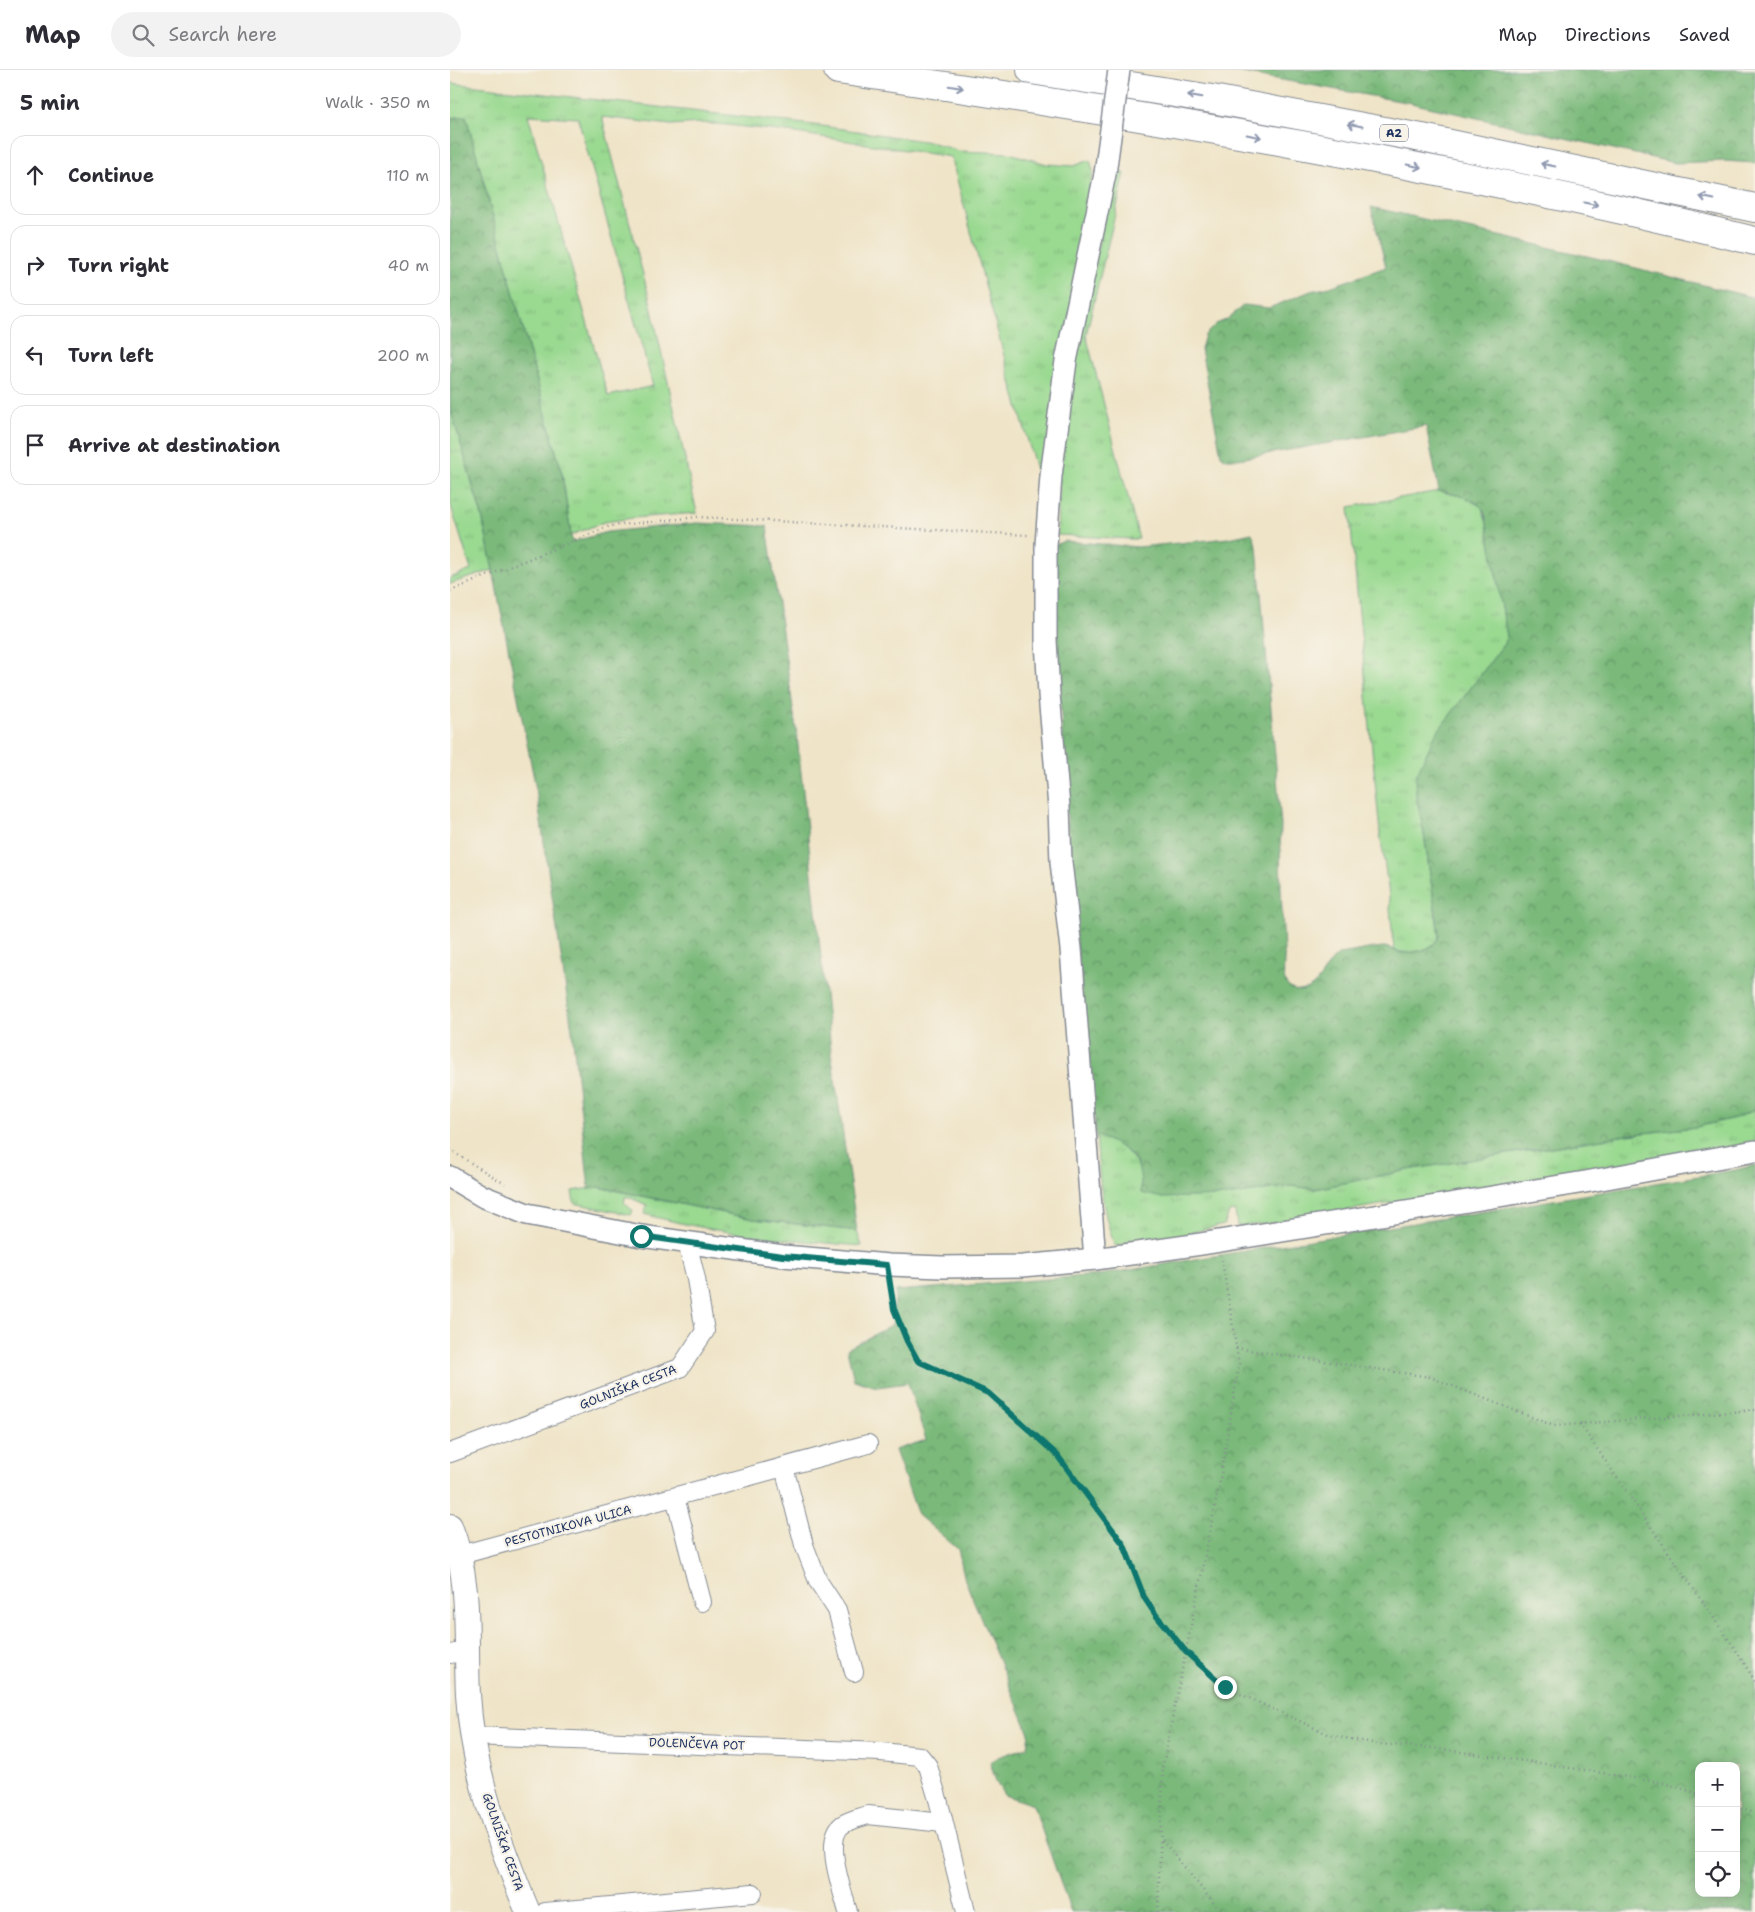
<!DOCTYPE html>
<html lang="en">
<head>
<meta charset="utf-8">
<style>
  :root { --surface:#fff; --page:#f2f2f3; --text:#2b2b33; --muted:#7c7c81; --line:#e1e1e2 }
  body { margin:0; font-family:"Shantell Sans",sans-serif; background:var(--page); color:var(--text) }
  .controls { position:absolute; right:15px; bottom:15px; display:grid; overflow:hidden; border-radius:10px; box-shadow:0 2px 12px #0003 }
  .controls button { width:45px; height:45px; display:grid; place-items:center; padding:0; border:0; border-bottom:1px solid var(--line); background:var(--surface); color:var(--text); font:25px sans-serif }
  .stop { position:absolute; width:15px; height:15px; margin:-11px; border:4px solid #0f766e; border-radius:50%; background:#fff }
  .stop.end { background:#0f766e; border-color:#fff; box-shadow:0 1px 5px #0008 }
  .list { margin:0; padding:0; list-style:none }
  h2 { display:flex; justify-content:space-between; align-items:center; height:65px; margin:0; padding:0 20px; font-size:21px }
  h2 small { font-size:16px; font-weight:400; color:var(--muted) }
  .list li { display:grid; grid-template-columns:32px 1fr auto; gap:15px; align-items:center; box-sizing:border-box; height:80px; margin:0 10px 10px; padding:0 10px; border:1px solid var(--line); border-radius:15px }
  .list b { display:block; font-size:19px; white-space:nowrap }
  .list em { font-size:16px; font-style:normal; color:var(--muted) }
  .icon { flex:none; width:28px; height:28px; fill:none; stroke:currentColor; stroke-width:2; stroke-linecap:round; stroke-linejoin:round }
  .map { position:relative; flex:none; width:1305px; height:1842px; overflow:hidden }
  header { display:flex; align-items:center; gap:30px; box-sizing:border-box; height:70px; padding:0 25px; background:var(--surface); border-bottom:1px solid var(--line) }
  header strong { font-size:24px }
  nav { display:flex; gap:28px; margin-inline-start:auto; font-size:18px }
  .search { width:350px; height:45px; background:var(--page); display:flex; align-items:center; gap:12px; box-sizing:border-box; padding:0 18px; border-radius:28px; color:var(--muted); font-size:19px }
  main { display:flex }
  aside { flex:1; background:var(--surface) }
  .map>svg:first-child { display:block }
  .grass { fill:url(#grass-tufts); stroke:#5a8477; fill-rule:evenodd }
  .forest { fill:url(#forest-crowns); stroke:#4a746c; fill-rule:evenodd }
  .lines { fill:none; stroke-linecap:round; stroke-linejoin:round }
  .minor-casing { stroke:#858a92; stroke-width:20 }
  .tertiary-casing { stroke:#858a92; stroke-width:24 }
  .secondary-casing { stroke:#858a92; stroke-width:26 }
  .motorway-casing { stroke:#858a92; stroke-width:30 }
  .path { stroke:#858a92; stroke-width:2.5; stroke-dasharray:1 4; stroke-linecap:butt }
  .minor { stroke:#fff; stroke-width:18 }
  .tertiary { stroke:#fff; stroke-width:21 }
  .secondary { stroke:#fff; stroke-width:24 }
  .motorway { stroke:#fff; stroke-width:28 }
  .tertiary-bridge-casing { stroke:#858a92; stroke-width:24; stroke-linecap:butt }
  .tertiary-bridge { stroke:#fff; stroke-width:21 }
  .oneway { stroke:#8d97ae }
  .route { stroke:#0f766e; stroke-width:6 }
  .labels { text-anchor:middle; stroke-width:4.5; stroke-linejoin:round; paint-order:stroke }
  .shield { fill:#f7f3e8; stroke:#5d6a87; stroke-width:1 }
  .shield-label { font-size:11px; font-weight:bold; fill:#1b2f5e }
  .street-label { font-size:12px; fill:#1b2f5e; stroke:#f7f3e8 }
</style>
</head>
<body>
<header>
<strong>Map</strong>
<div class="search"><svg class="icon" aria-label="search" viewBox="0 0 24 24"><circle cx="10" cy="10" r="6"/><path d="M15 15l6 6"/></svg>Search here</div>
<nav><a>Map</a><a>Directions</a><a>Saved</a></nav>
</header>
<main>
<aside>
<h2>5 min<small>Walk · 350 m</small></h2>
<ul class="list">
<li><svg class="icon" aria-label="ahead" viewBox="0 0 24 24"><path d="M12 20V5M6 11l6-6 6 6"/></svg><div><b>Continue</b></div><em>110 m</em></li>
<li><svg class="icon" aria-label="right" viewBox="0 0 24 24"><path d="M7 20v-9h11M14 6l5 5-5 5"/></svg><div><b>Turn right</b></div><em>40 m</em></li>
<li><svg class="icon" aria-label="left" viewBox="0 0 24 24"><path d="M17 20v-9H6M10 6l-5 5 5 5"/></svg><div><b>Turn left</b></div><em>200 m</em></li>
<li><svg class="icon" aria-label="arrive" viewBox="0 0 24 24"><path d="M6 21V4h12l-3 4 3 4H6"/></svg><div><b>Arrive at destination</b></div></li>
</ul>
</aside>
<div class="map">
<svg width="1305" height="1842" viewBox="0 0 1305 1842">
  <defs>
    <pattern id="grass-tufts" width="24" height="20" patternUnits="userSpaceOnUse" patternTransform="scale(1.25)"><rect width="24" height="20" fill="#99d990"/><path d="M3 7l-1-3M5 7V3M7 7l1-3M15 17l-1-3M17 17v-4M19 17l1-3" fill="none" stroke="#83bb7f"/></pattern>
    <pattern id="forest-crowns" width="20" height="18" patternUnits="userSpaceOnUse" patternTransform="scale(1.25)"><rect width="20" height="18" fill="#7ab97a"/><path d="M2 6a3 3 0 1 1 6 0M12 15a3 3 0 1 1 6 0" fill="none" stroke="#639767"/></pattern>
  </defs>
  <rect width="100%" height="100%" fill="#f7f3e8"/>
  <filter id="ink" filterUnits="userSpaceOnUse"><feTurbulence type="fractalNoise" baseFrequency=".02" numOctaves="2"/><feDisplacementMap in="SourceGraphic" scale="10" xChannelSelector="R" yChannelSelector="G"/><feConvolveMatrix kernelMatrix="1 2 1 2 8 2 1 2 1" color-interpolation-filters="sRGB"/></filter>
  <filter id="wash" filterUnits="userSpaceOnUse"><feTurbulence type="fractalNoise" baseFrequency=".0096" numOctaves="4" result="noise"/><feDisplacementMap in="SourceGraphic" scale="20" xChannelSelector="R" yChannelSelector="G"/><feGaussianBlur stdDeviation="1.12" result="paint"/><feColorMatrix in="noise" values="0 0 0 0 0 0 0 0 0 0 0 0 0 0 0 0 0 1.4 0 .05"/><feComposite in="paint" operator="in"/></filter>
  <g filter="url(#wash)">
    <rect width="100%" height="100%" fill="#efe4c7"/>
    <g class="grass">
      <path d="M 0,13 L 372,56 L 480,72 L 509,81 L 559,83 L 597,94 L 624,96 L 640,90 L 643,101 L 629,174 L 630,183 L 592,420 L 560,308 L 501,87 L 346,63 L 278,55 L 251,53 L 221,55 L 152,47 L 200,231 L 247,443 L 183,448 L 154,452 L 121,465 L 112,404 L 16,46 L 0,48 ZM 78,45 L 128,48 L 203,316 L 158,326 Z"/>
      <polygon points="664,102 675,103 636,265 689,469 682,469 607,465 612,342"/>
      <polygon points="0,337 33,450 43,500 0,514 0,508 21,500 0,433"/>
      <path d="M 989,421 L 1015,427 L 1032,437 L 1038,457 L 1057,566 L 1054,574 L 985,665 L 966,724 L 974,764 L 989,865 C 985,881 958,886 944,880 L 938,817 L 930,763 L 899,437 Z"/>
      <path d="M 1305,1040 L 1305,1073 L 815,1154 L 787,1156 L 785,1141 L 779,1142 L 774,1155 L 743,1162 L 727,1169 L 665,1176 C 651,1140 649,1103 646,1065 C 673,1077 678,1077 692,1104 L 776,1126 L 841,1116 L 865,1119 L 963,1099 L 1177,1065 L 1246,1057 L 1285,1048 Z"/>
      <path d="M 148,1117 L 303,1149 L 407,1161 L 412,1176 C 339,1170 265,1164 194,1144 L 197,1135 L 176,1126 L 174,1132 L 183,1141 L 181,1145 L 124,1133 L 122,1121 Z"/>
    </g>
    <g class="forest">
      <polygon points="776,0 1305,0 1305,93 1274,91 1225,93 961,33"/>
      <polygon points="16,46 112,404 122,472 157,462 247,453 317,456 347,666 382,989 407,1161 303,1149 149,1117 139,1119 122,960 86,719 33,450 0,337 0,48"/>
      <path d="M 921,137 L 1150,189 L 1305,228 L 1305,1040 L 1285,1048 L 1246,1057 L 1177,1065 L 963,1099 L 865,1119 L 841,1116 L 776,1126 L 713,1128 L 691,1123 C 692,1084 678,1080 646,1065 L 622,830 L 601,477 L 614,471 L 688,477 L 779,468 L 802,463 L 807,477 L 831,755 C 829,797 832,838 834,880 C 835,889 832,902 835,911 C 837,917 843,921 849,921 C 871,920 874,893 890,884 C 904,882 919,878 934,877 C 939,877 943,881 949,882 C 962,885 986,880 989,865 L 974,764 L 966,724 L 966,706 L 985,665 L 1054,574 L 1057,566 L 1035,443 C 1028,427 1005,425 989,421 L 976,356 L 788,389 L 776,389 L 771,385 L 751,279 L 755,265 L 766,254 L 776,250 L 794,235 L 819,238 L 861,221 L 880,217 L 936,197 Z"/>
      <path d="M 1305,1095 L 1305,1842 L 621,1842 L 583,1735 L 554,1725 L 546,1712 L 540,1692 L 548,1687 L 577,1677 L 579,1663 L 515,1510 L 508,1479 L 468,1445 L 445,1380 L 476,1370 L 458,1313 L 427,1317 L 404,1310 L 397,1279 L 442,1255 L 446,1221 L 649,1205 L 1285,1100 ZM 1249,1696 L 1286,1696 L 1286,1823 L 1249,1823 Z"/>
    </g>
  </g>
  <g filter="url(#ink)">
    <g class="lines">
      <defs>
        <g id="minor">
          <polyline points="0,1383 230,1298 255,1261 246,1209 237,1172"/>
          <polyline points="334,1397 354,1475 368,1511 387,1540 404,1602"/>
          <polyline points="225,1427 252,1532"/>
          <polyline points="10,1485 418,1374"/>
          <polyline points="0,1584 18,1581"/>
          <polyline points="23,1666 431,1682 470,1686 478,1696 489,1733 516,1842"/>
          <polyline points="95,1842 303,1823"/>
          <path d="M 398,1842 C 393,1822 373,1770 392,1755 C 399,1750 409,1748 418,1745 L 493,1753"/>
        </g>
        <g id="tertiary">
          <polyline points="0,1107 32,1126 77,1144 191,1166 333,1186 439,1195 492,1197 573,1196 645,1189 751,1174 1135,1112 1305,1081"/>
          <polyline points="645,1189 621,879 611,792 609,737 599,624 596,570 596,475 601,406 616,291 655,104"/>
        </g>
        <path id="secondary" d="M 0,1456 C 22,1512 15,1565 18,1624 C 22,1700 49,1773 78,1842"/>
        <g id="motorway">
          <path d="M 388,0 C 696,45 1003,97 1305,171"/>
          <polyline points="581,0 762,29 972,68 1305,138"/>
        </g>
      </defs>
      <use href="#minor" class="minor-casing"/>
      <use href="#tertiary" class="tertiary-casing"/>
      <use href="#secondary" class="secondary-casing"/>
      <use href="#motorway" class="motorway-casing"/>
      <g class="path">
        <polyline points="0,521 160,456 248,447 578,465"/>
        <polyline points="0,1079 8,1085 55,1114"/>
        <polyline points="440,1213 444,1239 457,1271 468,1291 538,1323 607,1385 674,1475 694,1527 706,1545 736,1582 775,1617 880,1665 928,1674 983,1678 1096,1694 1214,1713 1249,1724"/>
        <polyline points="786,1278 980,1307 1104,1356 1305,1340"/>
        <polyline points="1130,1354 1285,1579 1305,1611"/>
        <polyline points="1286,1737 1305,1743"/>
        <polyline points="712,1770 771,1842"/>
        <polyline points="708,1842 713,1695 769,1416 789,1294 772,1190"/>
      </g>
      <use href="#minor" class="minor"/>
      <use href="#tertiary" class="tertiary"/>
      <use href="#secondary" class="secondary"/>
      <use href="#motorway" class="motorway"/>
      <defs>
        <polyline id="tertiary-bridge" points="655,104 669,0"/>
      </defs>
      <use href="#tertiary-bridge" class="tertiary-bridge-casing"/>
      <use href="#tertiary-bridge" class="tertiary-bridge"/>
    </g>
    <defs><path id="oneway-shaft" d="M-6 0H5M1.5-3L5.5 0L1.5 3" fill="none" stroke-width="1.6" stroke-linecap="round" stroke-linejoin="round" transform="scale(1.25)"/></defs>
    <g class="oneway">
      <use href="#oneway-shaft" transform="translate(506 17) rotate(9)"/>
      <use href="#oneway-shaft" transform="translate(745 26) rotate(-171)"/>
      <use href="#oneway-shaft" transform="translate(905 55) rotate(-169)"/>
      <use href="#oneway-shaft" transform="translate(804 66) rotate(11)"/>
      <use href="#oneway-shaft" transform="translate(1098 95) rotate(-168)"/>
      <use href="#oneway-shaft" transform="translate(964 96) rotate(12)"/>
      <use href="#oneway-shaft" transform="translate(1257 128) rotate(-168)"/>
      <use href="#oneway-shaft" transform="translate(1141 134) rotate(12)"/>
    </g>
  </g>
  <g class="lines" filter="url(#ink)">
    <polyline class="route" points="191,1166 333,1186 437,1195 444,1239 457,1271 468,1291 538,1323 607,1385 674,1475 694,1527 706,1545 736,1582 775,1617"/>
  </g>
  <g class="labels">
    <rect class="shield" x="930" y="54.5" width="28" height="17" rx="4"/>
    <g class="shield-label">
      <text x="944" y="67">A2</text>
    </g>
    <g class="street-label">
      <text transform="translate(178 1317) rotate(-21)" y="4">GOLNIŠKA CESTA</text>
      <text transform="translate(118 1456) rotate(-15)" y="4">PESTOTNIKOVA ULICA</text>
      <text transform="translate(247 1674) rotate(2)" y="4">DOLENČEVA POT</text>
      <text transform="translate(53 1772) rotate(71)" y="4">GOLNIŠKA CESTA</text>
    </g>
  </g>
</svg>
<div class="controls">
<button>+</button>
<button>−</button>
<button><svg class="icon" aria-label="locate" viewBox="0 0 24 24"><circle cx="12" cy="12" r="6"/><path d="M12 2v4M12 18v4M2 12h4M18 12h4"/></svg></button>
</div>
<div class="stop" style="left:191px;top:1166px"></div>
<div class="stop end" style="left:775px;top:1617px"></div>
</div>
</main>
</body>
</html>
